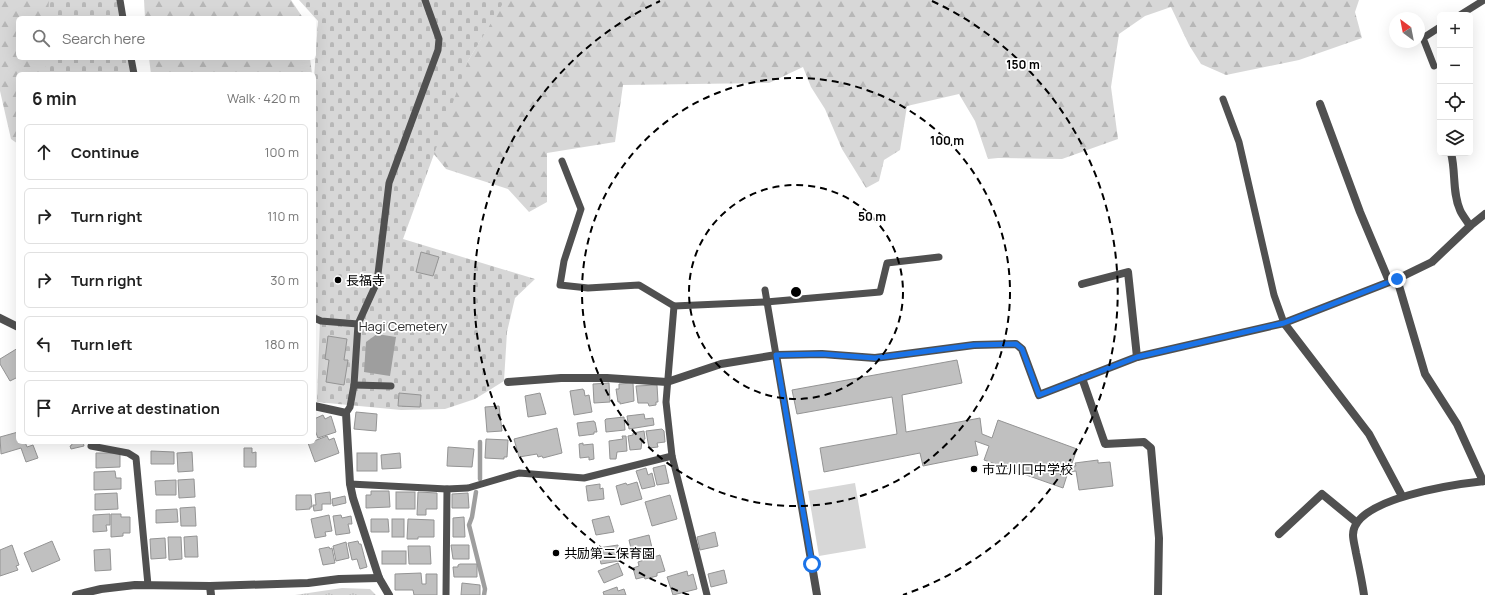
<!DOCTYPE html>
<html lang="en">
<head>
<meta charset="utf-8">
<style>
  :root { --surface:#fff; --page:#f6f6f6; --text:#222; --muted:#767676; --line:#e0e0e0 }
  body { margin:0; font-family:Manrope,"Noto Sans JP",sans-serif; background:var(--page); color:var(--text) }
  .controls { position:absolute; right:12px; top:12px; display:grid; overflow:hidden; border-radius:6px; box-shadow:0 4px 16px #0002 }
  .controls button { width:36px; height:36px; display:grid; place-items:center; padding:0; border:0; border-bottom:1px solid var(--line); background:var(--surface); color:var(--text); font:20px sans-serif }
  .compass { position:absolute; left:1389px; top:12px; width:36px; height:36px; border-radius:50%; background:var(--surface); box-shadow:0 4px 16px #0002; rotate:328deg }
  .stop { position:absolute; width:12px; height:12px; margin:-9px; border:3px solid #1a73e8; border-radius:50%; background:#fff }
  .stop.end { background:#1a73e8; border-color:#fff; box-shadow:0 1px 4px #0008 }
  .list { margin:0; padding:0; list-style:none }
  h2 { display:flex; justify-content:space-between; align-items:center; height:52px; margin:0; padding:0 16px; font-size:17px }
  h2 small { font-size:13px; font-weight:400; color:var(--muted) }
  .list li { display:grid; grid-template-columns:26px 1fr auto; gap:12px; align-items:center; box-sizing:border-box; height:56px; margin:0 8px 8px; padding:0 8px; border:1px solid var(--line); border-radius:6px }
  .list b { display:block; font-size:15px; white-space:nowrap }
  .list em { font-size:13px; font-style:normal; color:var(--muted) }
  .icon { flex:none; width:22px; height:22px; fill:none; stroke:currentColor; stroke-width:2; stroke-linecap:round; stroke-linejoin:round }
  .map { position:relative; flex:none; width:1485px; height:595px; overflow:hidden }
  .search { position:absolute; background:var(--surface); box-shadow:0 4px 16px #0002; left:16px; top:16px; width:300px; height:44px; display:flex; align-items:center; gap:10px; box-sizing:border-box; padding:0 14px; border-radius:6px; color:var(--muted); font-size:15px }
  .panel { position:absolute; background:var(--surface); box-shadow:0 4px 16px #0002; left:16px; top:72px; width:300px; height:372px; border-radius:6px }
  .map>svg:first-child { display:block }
  .grass { fill:#d7d7d7 }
  .forest { fill:url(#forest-firs) }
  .cemetery { fill:url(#cemetery-stones) }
  .park { fill:url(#park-tufts) }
  .water { fill:#9e9e9e }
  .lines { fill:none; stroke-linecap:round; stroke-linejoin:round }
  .stream { stroke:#9e9e9e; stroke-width:4.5 }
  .building { fill:#c0c0c0; stroke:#949494 }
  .lane { stroke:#505050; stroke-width:7 }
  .street { stroke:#505050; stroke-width:8 }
  .route { stroke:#1a73e8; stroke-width:5 }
  .ring { fill:none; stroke:#000; stroke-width:2; stroke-dasharray:7 5 }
  .poi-dot { fill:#000; stroke:#fff; stroke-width:1.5 }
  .labels { text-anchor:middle; stroke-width:3.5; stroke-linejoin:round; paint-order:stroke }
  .poi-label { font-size:13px; fill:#000; stroke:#fff; text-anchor:start }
  .park-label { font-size:13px; fill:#2e2e2e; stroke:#fff }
  .centre { fill:#000; stroke:#fff; stroke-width:2 }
  .ring-label { font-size:12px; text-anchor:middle; font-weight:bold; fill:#000; stroke:#fff; stroke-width:3.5; stroke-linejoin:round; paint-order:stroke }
</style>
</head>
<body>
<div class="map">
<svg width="1485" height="595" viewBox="0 0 1485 595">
  <defs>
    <pattern id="forest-firs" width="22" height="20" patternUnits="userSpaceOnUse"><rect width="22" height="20" fill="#d7d7d7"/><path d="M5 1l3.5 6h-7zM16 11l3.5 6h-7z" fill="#b7b7b7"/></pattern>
    <pattern id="cemetery-stones" width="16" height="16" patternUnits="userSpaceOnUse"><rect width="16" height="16" fill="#d7d7d7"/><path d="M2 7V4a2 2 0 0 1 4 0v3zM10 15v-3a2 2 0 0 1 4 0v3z" fill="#b7b7b7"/></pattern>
    <pattern id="park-tufts" width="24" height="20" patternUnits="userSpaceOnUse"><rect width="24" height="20" fill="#d7d7d7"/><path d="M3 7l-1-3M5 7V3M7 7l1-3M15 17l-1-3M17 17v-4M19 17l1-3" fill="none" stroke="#b7b7b7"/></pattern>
  </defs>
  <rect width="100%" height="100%" fill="#fff"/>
  <polygon class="grass" points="855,483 866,548 819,556 808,491"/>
  <g class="forest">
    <polygon points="0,0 64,0 63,18 18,18 18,58 61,58 75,74 18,74 18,144 11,139 0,91"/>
    <polygon points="144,0 291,0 303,18 145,18"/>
    <polygon points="504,0 1359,0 1355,12 1362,38 1299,60 1226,75 1201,64 1189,45 1171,7 1145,16 1119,34 1111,87 1118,139 1062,159 998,158 988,159 975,121 959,94 907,106 900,150 884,160 879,181 866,188 842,149 825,109 811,87 803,67 769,83 623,85 615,142 547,153 547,202 529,212 508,189 446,169 424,142 468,61"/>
    <polygon points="149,58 310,58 312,74 151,74"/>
  </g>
  <g class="cemetery">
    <polygon points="49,0 122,0 126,18 48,18"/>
    <polygon points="299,0 505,0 468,61 403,239 535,279 515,298 507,332 504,381 475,399 445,409 401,410 317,402 320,320 314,319 314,78 318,21"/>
    <polygon points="46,58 133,58 136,74 46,74"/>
  </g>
  <polygon class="park" points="342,588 370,589 376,595 295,595"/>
  <polygon class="water" points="377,334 396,337 390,376 364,372 366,342"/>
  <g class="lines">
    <g class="stream">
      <polyline points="480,479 480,442"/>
      <polyline points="476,492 472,517 469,525 485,589 484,595"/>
    </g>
  </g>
  <g class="building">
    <polygon points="421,252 439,257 433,276 416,272"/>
    <polygon points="328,336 347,339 344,360 348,360 344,385 326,382 329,360 325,359"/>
    <polygon points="18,348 18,377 10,381 0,364 0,359"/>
    <polygon points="957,360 962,383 902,395 906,432 980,418 982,434 992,438 998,420 1077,449 1071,466 1076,466 1075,463 1098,460 1098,463 1110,462 1113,486 1079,490 1076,471 1068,472 1063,488 984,460 989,446 975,441 978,455 923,466 920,453 824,472 820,448 897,434 892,397 797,414 792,390"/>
    <polygon points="609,383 610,402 594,403 593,384"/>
    <polygon points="633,383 634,401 620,404 620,402 618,402 616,389 619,389 619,384"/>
    <polygon points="657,385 658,402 656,402 656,405 649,406 648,403 638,403 636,386"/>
    <polygon points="583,389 583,390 584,390 585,396 589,395 592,412 574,415 570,391"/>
    <polygon points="399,393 421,395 420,407 398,406"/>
    <polygon points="540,393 546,414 528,417 525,396"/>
    <polygon points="499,406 502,431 487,432 485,407"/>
    <polygon points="356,412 377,414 376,431 354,429"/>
    <polygon points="644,414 645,419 653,418 654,425 629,429 627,416"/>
    <polygon points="323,415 325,419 331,416 336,432 318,438 314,428 314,419"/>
    <polygon points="624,417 625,430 606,432 605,420 606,419"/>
    <polygon points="594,421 594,422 595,422 597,432 594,432 594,434 579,436 577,423"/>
    <polygon points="557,428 562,453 543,458 542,456 538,457 537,454 519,457 514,439"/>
    <polygon points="662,429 664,431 665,442 657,443 658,447 649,448 646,431"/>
    <polygon points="644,431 645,439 644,439 644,441 642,441 641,449 630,450 628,436 633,435 633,433"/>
    <polygon points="18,432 18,442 25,442 27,447 33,445 38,458 26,462 21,448 1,454 0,437"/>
    <polygon points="327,436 329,440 334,438 339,453 315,462 308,443 314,442 314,441"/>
    <polygon points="622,436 626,436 627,451 617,452 616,459 610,459 609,441 623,439"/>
    <polygon points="486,439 508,440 507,457 504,457 504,459 485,458"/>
    <polygon points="71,442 83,442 84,446 71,449 70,446 72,445"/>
    <polygon points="583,443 583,445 593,444 594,459 589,460 589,457 580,458 579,444"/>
    <polygon points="448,447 474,449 472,467 447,466"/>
    <polygon points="244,448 252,448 252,453 256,452 256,467 244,467"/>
    <polygon points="151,451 174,452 174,464 151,464"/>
    <polygon points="192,452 193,471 178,472 177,453"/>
    <polygon points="96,453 120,453 120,467 96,468"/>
    <rect x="357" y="453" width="20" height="18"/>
    <polygon points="400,453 401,468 382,469 381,455"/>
    <polygon points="665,465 669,483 657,485 653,468"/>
    <polygon points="646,468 648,475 652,473 655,486 642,489 636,471"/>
    <polygon points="115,471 116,478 121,478 121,489 94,490 94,472"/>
    <polygon points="194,479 195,497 179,498 178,480"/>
    <polygon points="176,480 176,495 156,495 155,481"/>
    <polygon points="637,482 642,499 621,505 616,486 626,483 627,485"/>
    <polygon points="600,484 600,489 603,488 604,499 588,501 586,486"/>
    <polygon points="371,491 389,491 390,507 366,508 366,495 371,495"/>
    <polygon points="330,492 331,504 322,504 322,510 314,511 313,505 316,505 315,494"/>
    <rect x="396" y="492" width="19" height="17"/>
    <polygon points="418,492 437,493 437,509 426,509 426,515 417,515"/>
    <polygon points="117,493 118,509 95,510 95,494"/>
    <polygon points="468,493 469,508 452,508 452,494"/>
    <polygon points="296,495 311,495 312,507 310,507 310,509 296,510"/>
    <polygon points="670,495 677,519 652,526 645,502"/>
    <polygon points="345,496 346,503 333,506 332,499"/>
    <polygon points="195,507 196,526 181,526 180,508"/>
    <polygon points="177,509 178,522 156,523 156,510"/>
    <polygon points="110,514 110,525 106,525 107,531 93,532 93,515"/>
    <polygon points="111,514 121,514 121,517 130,517 130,533 123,533 123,536 111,537"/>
    <polygon points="329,515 332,531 325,532 326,536 315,538 311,519"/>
    <polygon points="341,515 342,518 351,516 352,524 348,524 350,533 336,535 333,516"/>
    <polygon points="609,516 614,532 596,535 592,520"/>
    <polygon points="464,517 465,537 453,537 453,518"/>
    <polygon points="371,519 388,519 389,532 371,532"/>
    <rect x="392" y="519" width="12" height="18"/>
    <polygon points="408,519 434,520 434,537 418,537 418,539 407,539"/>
    <polygon points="715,532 718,546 700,550 697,537"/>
    <polygon points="649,535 653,552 633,557 629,540"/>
    <polygon points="197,536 198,557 185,557 184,537"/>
    <polygon points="168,537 181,537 182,559 169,560"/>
    <polygon points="165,538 166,558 151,559 150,539"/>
    <polygon points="52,541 60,560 32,572 24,553"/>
    <polygon points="358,541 359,544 361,544 367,567 360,569 357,559 352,560 348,543"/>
    <polygon points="346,542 349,558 336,561 333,546"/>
    <polygon points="12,545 19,565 16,566 18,570 0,576 0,550"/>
    <polygon points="451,545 469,545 469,559 453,559"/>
    <polygon points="618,545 620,558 619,559 619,561 601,564 598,548"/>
    <polygon points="408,546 430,546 431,564 409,564"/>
    <polygon points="329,547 330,549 332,548 335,563 323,565 319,549"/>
    <polygon points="110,549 111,570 95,571 94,550"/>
    <rect x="382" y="551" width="24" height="13"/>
    <polygon points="660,555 665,571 657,573 657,576 645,579 644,577 636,579 633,568 639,566 638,562"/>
    <polygon points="618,563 623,575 604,583 598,571"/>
    <polygon points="460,564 477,564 477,577 454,577 453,567 458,567 458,565"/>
    <polygon points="724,570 727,583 711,587 708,574"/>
    <polygon points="687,571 688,576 693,574 697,589 673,595 667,577"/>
    <polygon points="421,573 422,584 426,584 426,574 437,574 437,595 414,595 413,590 395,590 395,574"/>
    <polygon points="462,583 480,585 480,595 461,595"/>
    <polygon points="617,587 618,591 624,589 626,595 604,595 603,592"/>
  </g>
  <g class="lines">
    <g class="lane">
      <polyline points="120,0 123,18"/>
      <polyline points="1460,15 1484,0"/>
      <polyline points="131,58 134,74"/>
      <polyline points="1434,66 1423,38 1440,27"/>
      <polyline points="1223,99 1239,142 1274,295 1284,323"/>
      <polyline points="765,290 776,355"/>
      <polyline points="674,306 766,302 880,292 887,263 939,257"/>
      <polyline points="314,318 321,321 358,324"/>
      <polyline points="354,385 391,386"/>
      <polyline points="346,413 350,407 354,385 358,324 377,282 389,183 438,50 439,39 425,0"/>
      <polyline points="91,446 128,453 136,458 148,585"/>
      <polyline points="672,456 707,595"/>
      <polyline points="350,484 447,489 468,488 519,473 584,478 672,456 666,402 674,306 639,285 588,288 560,285 564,261 581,209 562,161"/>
      <polyline points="446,595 447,489"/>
    </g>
    <g class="street">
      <polyline points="1320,104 1360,212 1389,281"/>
      <path d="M 1451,153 C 1456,172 1452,192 1460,210 C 1462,215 1467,221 1470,226"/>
      <polyline points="1397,279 1425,374 1457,424 1483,481"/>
      <polyline points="1082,284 1128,272 1137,357"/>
      <polyline points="0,318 18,327"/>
      <polyline points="1284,323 1369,434 1402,496"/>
      <polyline points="776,355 817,595"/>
      <polyline points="1082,378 1105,444 1144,442 1151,448 1159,538 1158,595"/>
      <polyline points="508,382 561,378 607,378 667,382 721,364 776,355 822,354 875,358 974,345 1016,344 1022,349 1039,395 1137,357 1284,323 1397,279 1432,262 1470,226 1485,214"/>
      <polyline points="314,406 346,413 350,484 353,498 379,578 389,595"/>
      <polyline points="1279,534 1322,494 1356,522"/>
      <polyline points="210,586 211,595"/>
      <polyline points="76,595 101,589 135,585 210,586 308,583 339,579 379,578"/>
      <path d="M 1364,595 C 1362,581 1359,567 1356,553 C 1355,547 1353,540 1353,535 C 1353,498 1457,484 1485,481"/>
    </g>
  </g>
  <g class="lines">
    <polyline class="route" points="812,564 776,355 822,354 875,358 974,345 1016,344 1022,349 1039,395 1137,357 1284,323 1397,279"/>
  </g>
  <g class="ring">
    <circle cx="796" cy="292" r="107"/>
    <circle cx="796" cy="292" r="214"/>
    <path d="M689 595A321 321 0 0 1 660 1M932 1A321 321 0 0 1 903 595"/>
  </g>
  <g class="poi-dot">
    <circle cx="338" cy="280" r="4"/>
    <circle cx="974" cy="469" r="4"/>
    <circle cx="556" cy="553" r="4"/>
  </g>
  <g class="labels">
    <g class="poi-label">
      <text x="346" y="285">長福寺</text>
      <text x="982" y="474">市立川口中学校</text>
      <text x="564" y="558">共励第二保育園</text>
    </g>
    <g class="park-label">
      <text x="403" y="331">Hagi Cemetery</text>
    </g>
  </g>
  <circle cx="796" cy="292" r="6" class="centre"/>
  <g class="ring-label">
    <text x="1023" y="69">150 m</text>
    <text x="947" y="145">100 m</text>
    <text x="872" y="221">50 m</text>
  </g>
</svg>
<div class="controls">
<button>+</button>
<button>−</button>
<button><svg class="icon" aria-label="locate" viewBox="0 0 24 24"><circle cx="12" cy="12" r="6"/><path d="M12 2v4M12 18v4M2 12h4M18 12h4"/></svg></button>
<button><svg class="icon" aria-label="layers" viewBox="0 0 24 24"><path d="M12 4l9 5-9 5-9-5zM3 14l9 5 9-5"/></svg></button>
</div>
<svg class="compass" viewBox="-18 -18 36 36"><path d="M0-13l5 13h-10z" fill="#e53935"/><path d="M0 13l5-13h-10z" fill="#767676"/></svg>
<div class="stop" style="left:812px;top:564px"></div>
<div class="stop end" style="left:1397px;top:279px"></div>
<div class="search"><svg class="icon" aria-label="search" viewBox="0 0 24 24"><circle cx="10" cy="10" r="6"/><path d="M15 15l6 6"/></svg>Search here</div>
<section class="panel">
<h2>6 min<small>Walk · 420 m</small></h2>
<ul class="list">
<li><svg class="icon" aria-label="ahead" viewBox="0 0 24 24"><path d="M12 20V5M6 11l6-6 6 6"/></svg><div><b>Continue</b></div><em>100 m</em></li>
<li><svg class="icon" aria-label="right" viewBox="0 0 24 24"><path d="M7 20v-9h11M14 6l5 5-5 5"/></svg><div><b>Turn right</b></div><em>110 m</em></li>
<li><svg class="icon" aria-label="right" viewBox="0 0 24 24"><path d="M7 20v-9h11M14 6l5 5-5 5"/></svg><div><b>Turn right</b></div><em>30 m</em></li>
<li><svg class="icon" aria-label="left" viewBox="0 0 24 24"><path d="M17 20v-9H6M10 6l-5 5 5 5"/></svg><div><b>Turn left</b></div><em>180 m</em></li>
<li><svg class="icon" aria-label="arrive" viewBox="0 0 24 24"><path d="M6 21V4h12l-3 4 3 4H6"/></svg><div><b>Arrive at destination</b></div></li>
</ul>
</section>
</div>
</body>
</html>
